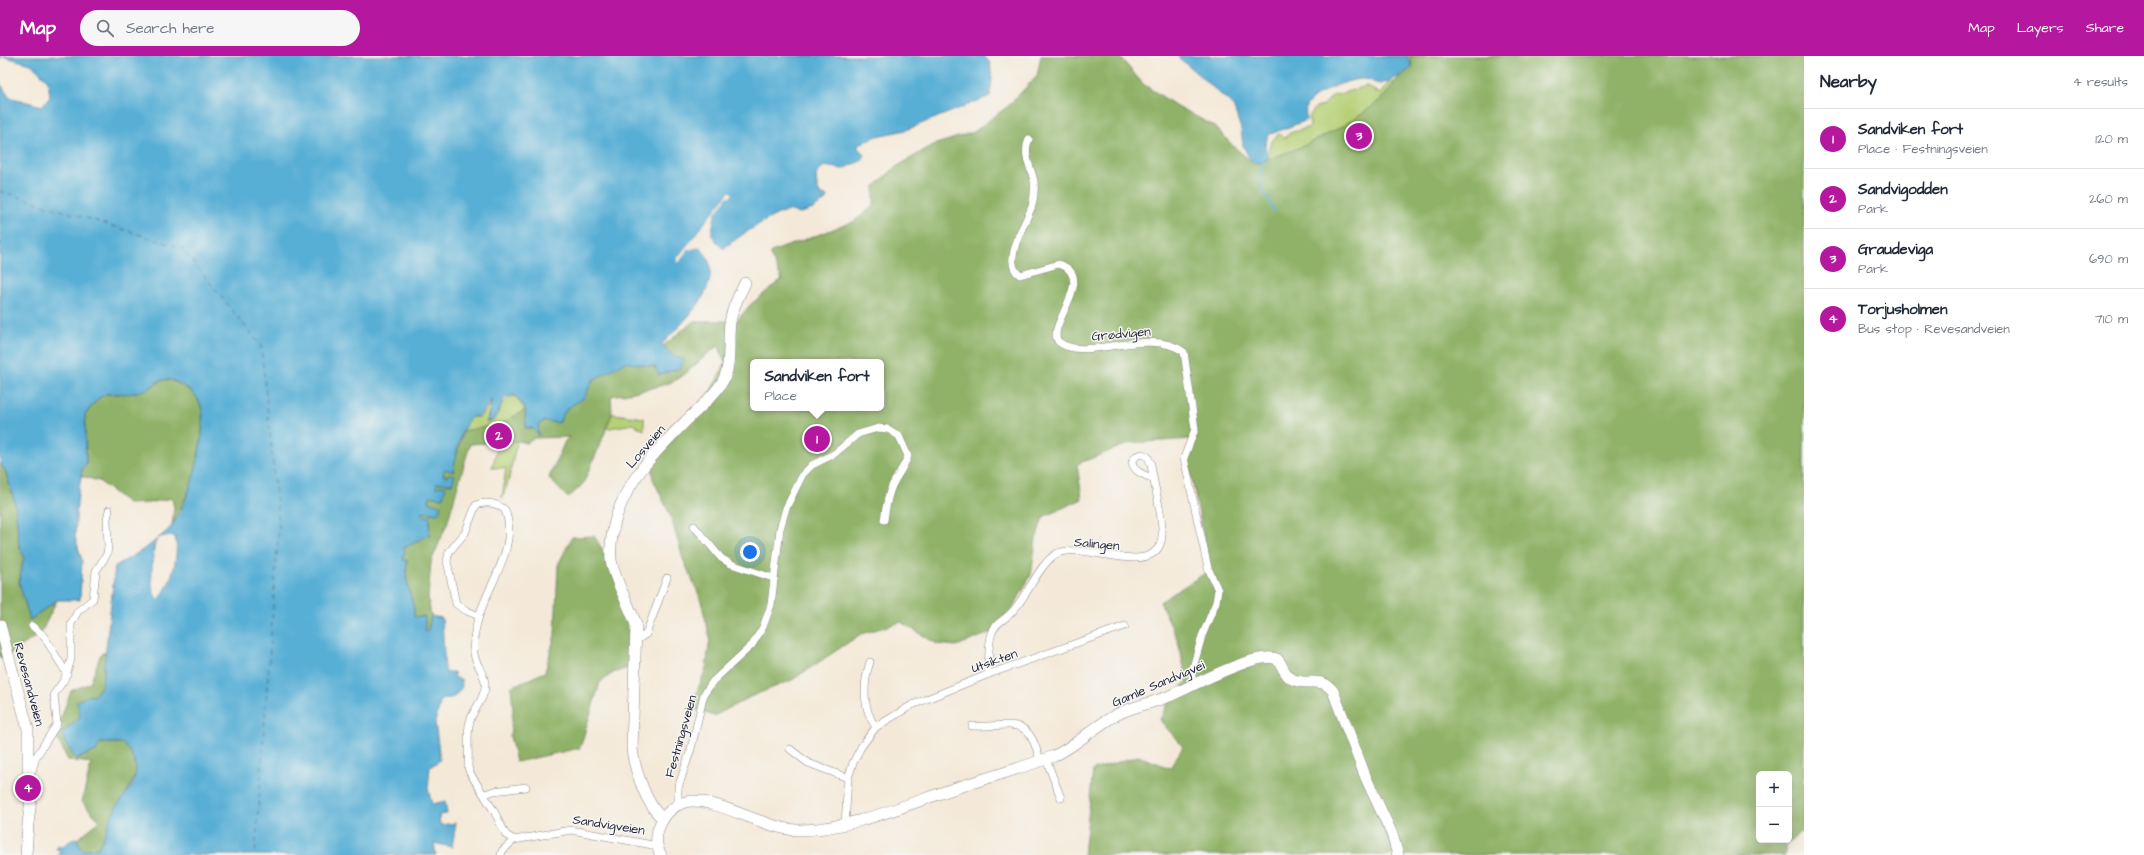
<!DOCTYPE html>
<html lang="en">
<head>
<meta charset="utf-8">
<style>
  :root { --surface:#fff; --page:#f6f6f7; --text:#1f2937; --muted:#747a83; --line:#e0e1e3; --accent:#b5179e }
  body { margin:0; font-family:"Architects Daughter",sans-serif; background:var(--page); color:var(--text) }
  .controls { position:absolute; right:12px; bottom:12px; display:grid; overflow:hidden; border-radius:6px; box-shadow:0 4px 16px #0002 }
  .controls button { width:36px; height:36px; display:grid; place-items:center; padding:0; border:0; border-bottom:1px solid var(--line); background:var(--surface); color:var(--text); font:20px sans-serif }
  .you { position:absolute; left:750px; top:496px; width:14px; height:14px; margin:-10px; border:3px solid #fff; border-radius:50%; background:#1a73e8; box-shadow:0 0 0 6px #1a73e833 }
  .badge { display:grid; place-items:center; width:26px; height:26px; border-radius:50%; background:var(--accent); color:#fff; font-size:13px; font-weight:700 }
  .pin { position:absolute; translate:-50% -50%; border:2px solid #fff; box-shadow:0 1px 4px #0006 }
  .popup { position:absolute; left:750px; top:303px; width:134px; height:52px; box-sizing:border-box; display:grid; place-content:center; border-radius:6px; background:var(--surface); filter:drop-shadow(0 1px 3px #0005); font-size:13px; white-space:nowrap; color:var(--muted) }
  .popup b { font-size:15px; color:var(--text) }
  .popup::after { content:''; position:absolute; left:50%; top:100%; margin-left:-8px; border:8px solid transparent; border-top-color:var(--surface) }
  .list { margin:0; padding:0; list-style:none }
  h2 { display:flex; justify-content:space-between; align-items:center; height:52px; margin:0; padding:0 16px; font-size:17px }
  h2 small { font-size:13px; font-weight:400; color:var(--muted) }
  .list li { display:grid; grid-template-columns:26px 1fr auto; gap:12px; align-items:center; box-sizing:border-box; height:60px; padding:0 16px; border-top:1px solid var(--line) }
  .list b { display:block; font-size:15px; white-space:nowrap }
  .list p { margin:0; font-size:13px; white-space:nowrap; color:var(--muted) }
  .list em { font-size:13px; font-style:normal; color:var(--muted) }
  .icon { flex:none; width:22px; height:22px; fill:none; stroke:currentColor; stroke-width:2; stroke-linecap:round; stroke-linejoin:round }
  .map { position:relative; flex:none; width:1804px; height:799px; overflow:hidden }
  header { display:flex; align-items:center; gap:24px; box-sizing:border-box; height:56px; padding:0 20px; background:var(--accent); color:#fff }
  header strong { font-size:19px }
  nav { display:flex; gap:22px; margin-inline-start:auto; font-size:14px }
  .search { width:280px; height:36px; background:var(--page); display:flex; align-items:center; gap:10px; box-sizing:border-box; padding:0 14px; border-radius:22px; color:var(--muted); font-size:15px }
  main { display:flex }
  aside { flex:1; background:var(--surface) }
  .map>svg:first-child { display:block }
  .green { fill:#b6d076; stroke:#6c7958 }
  .forest { fill:#90b267; stroke:#596a51; fill-rule:evenodd }
  .water { fill:#59afd5; stroke:#3e6888; fill-rule:evenodd }
  .pier { fill:#f4e9d8 }
  .lines { fill:none; stroke-linecap:round; stroke-linejoin:round }
  .stream { stroke:#59afd5; stroke-width:2 }
  .ferry { stroke:#385a79; stroke-width:1; stroke-dasharray:5 4; stroke-linecap:butt }
  .street-casing { stroke:#8b868a; stroke-width:8 }
  .secondary-casing { stroke:#8b868a; stroke-width:12 }
  .street { stroke:#fff; stroke-width:7 }
  .secondary { stroke:#fff; stroke-width:11 }
  .labels { text-anchor:middle; stroke-width:3; stroke-linejoin:round; paint-order:stroke }
  .street-label { font-size:13px; fill:#22223b; stroke:#f6f6f2 }
</style>
</head>
<body>
<header>
<strong>Map</strong>
<div class="search"><svg class="icon" aria-label="search" viewBox="0 0 24 24"><circle cx="10" cy="10" r="6"/><path d="M15 15l6 6"/></svg>Search here</div>
<nav><a>Map</a><a>Layers</a><a>Share</a></nav>
</header>
<main>
<div class="map">
<svg width="1804" height="799" viewBox="0 0 1804 799">
  <rect width="100%" height="100%" fill="#f6f6f2"/>
  <filter id="ink" filterUnits="userSpaceOnUse"><feTurbulence type="fractalNoise" baseFrequency=".025" numOctaves="2"/><feDisplacementMap in="SourceGraphic" scale="8" xChannelSelector="R" yChannelSelector="G"/><feConvolveMatrix kernelMatrix="1 2 1 2 8 2 1 2 1" color-interpolation-filters="sRGB"/></filter>
  <filter id="wash" filterUnits="userSpaceOnUse"><feTurbulence type="fractalNoise" baseFrequency=".012" numOctaves="4" result="noise"/><feDisplacementMap in="SourceGraphic" scale="16" xChannelSelector="R" yChannelSelector="G"/><feGaussianBlur stdDeviation="0.9" result="paint"/><feColorMatrix in="noise" values="0 0 0 0 0 0 0 0 0 0 0 0 0 0 0 0 0 1.4 0 .05"/><feComposite in="paint" operator="in"/></filter>
  <g filter="url(#wash)">
    <rect width="100%" height="100%" fill="#f4e9d8"/>
    <g class="green">
      <path d="M 1406,0 L 1439,0 L 1485,30 L 1271,110 C 1267,95 1267,88 1279,78 L 1284,82 L 1290,77 L 1310,71 L 1309,61 L 1316,51 L 1324,49 L 1332,40 L 1367,30 L 1380,38 L 1389,26 L 1403,28 Z"/>
      <path d="M 515,340 L 524,352 L 525,359 L 607,357 L 644,362 L 644,374 L 633,368 L 610,372 L 583,368 L 539,381 L 517,384 L 508,427 L 502,442 L 506,412 L 492,412 L 498,390 L 489,382 L 460,386 L 466,367 L 471,361 L 480,361 L 492,345 L 486,367 C 506,364 492,345 515,340 Z"/>
    </g>
    <g class="forest">
      <path d="M 1041,0 L 1119,0 L 1143,28 L 1178,51 L 1214,70 L 1234,91 L 1253,107 C 1290,99 1358,67 1385,39 C 1390,34 1393,27 1398,22 C 1402,18 1408,15 1412,11 L 1410,0 L 1804,0 L 1804,772 L 1787,789 L 1784,799 L 1084,799 L 1093,714 L 1138,700 L 1170,712 L 1183,691 L 1160,664 L 1169,644 L 1187,625 L 1178,585 L 1160,546 L 1210,514 L 1189,407 L 1192,383 L 1130,387 L 1077,408 L 1082,443 L 1043,461 L 1036,483 L 1031,519 L 1012,554 L 997,566 L 998,574 L 956,590 L 937,588 L 901,566 L 861,578 L 792,624 L 752,640 L 714,660 L 691,652 L 706,612 L 710,582 L 700,541 L 683,503 L 671,461 L 653,423 L 652,411 L 676,376 L 705,346 L 725,308 L 719,290 C 704,298 695,311 681,321 C 667,331 629,337 611,340 L 612,358 L 600,389 L 583,428 L 568,442 L 549,422 L 565,385 L 569,381 L 534,382 L 527,387 L 518,385 L 470,388 L 447,468 L 431,506 L 428,541 L 431,561 L 428,575 L 425,576 L 414,561 L 414,553 L 406,522 L 407,504 L 403,504 L 404,492 L 422,481 L 423,456 L 438,458 L 429,446 L 430,440 L 442,442 L 439,432 L 436,432 L 437,427 L 452,428 L 454,421 L 443,419 L 445,413 L 454,416 L 453,413 L 463,375 L 501,368 L 525,354 L 526,372 L 533,372 L 538,379 L 538,369 L 544,365 L 560,366 L 562,360 L 569,351 L 584,342 L 593,324 L 625,306 L 656,311 L 659,319 L 680,312 L 674,301 L 663,290 L 694,265 L 737,265 L 750,249 L 782,223 L 770,199 L 771,196 L 853,166 L 874,150 L 874,131 L 896,111 L 933,89 L 974,76 L 1008,50 L 1037,20 ZM 753,306 L 881,306 L 881,352 L 753,352 ZM 1759,718 L 1789,718 L 1789,784 L 1759,784 Z"/>
      <polygon points="162,324 171,324 195,337 202,354 202,380 192,428 172,469 174,452 172,442 149,447 129,448 99,425 81,420 82,413 86,408 85,359 99,342 105,338 114,339 151,331"/>
      <polygon points="0,407 5,414 15,447 19,489 24,500 19,526 30,564 57,544 41,577 5,601 0,602"/>
      <polygon points="594,480 607,501 634,570 631,611 613,617 600,626 580,692 516,706 510,680 513,654 511,631 545,616 555,579 558,509 572,481"/>
      <path d="M 106,596 L 102,629 L 75,667 L 63,674 L 100,687 L 122,687 C 132,697 136,704 136,718 L 98,792 L 82,794 L 77,783 L 100,765 L 82,746 L 91,707 L 68,704 L 55,678 L 71,635 L 90,627 L 101,598 Z"/>
    </g>
    <g class="water">
      <path d="M 0,0 L 984,0 L 990,7 L 992,23 L 990,40 L 906,74 L 877,80 L 858,89 L 858,92 L 864,98 L 863,104 L 843,113 L 824,110 L 816,119 L 817,131 L 820,138 L 828,141 L 827,143 L 813,153 L 798,158 C 794,156 792,154 787,155 C 771,159 736,182 723,193 L 711,179 C 713,164 717,145 733,138 L 730,135 L 676,204 L 679,207 L 687,193 L 701,191 C 730,228 685,263 662,288 L 674,301 L 684,304 L 680,312 L 659,319 L 655,311 L 625,306 L 593,324 L 584,342 L 569,351 L 562,360 L 559,367 L 544,365 L 538,369 L 539,380 L 533,372 L 526,372 L 525,352 L 515,339 L 505,341 C 499,350 499,364 487,366 L 492,343 L 479,360 L 471,361 C 458,375 458,395 453,413 L 455,416 L 445,413 L 443,419 L 447,421 L 449,418 L 455,419 L 452,428 L 437,427 L 436,432 L 440,430 L 446,431 L 443,442 L 430,440 L 429,446 L 441,449 L 438,458 L 422,456 L 422,459 L 430,461 L 429,479 L 404,492 L 405,498 L 403,499 L 403,504 L 407,504 L 406,522 L 414,553 L 414,561 L 425,560 L 425,576 L 428,574 L 431,560 L 442,562 L 445,616 L 454,616 L 455,622 L 461,623 L 462,631 L 454,641 L 441,644 L 435,666 L 440,704 L 430,711 L 428,733 L 432,748 L 445,745 L 447,758 L 439,759 L 440,769 L 456,767 L 452,791 L 434,787 L 436,799 L 58,799 L 60,794 L 56,793 L 58,789 L 61,791 L 75,782 L 78,783 L 79,789 L 82,794 L 98,792 C 106,780 108,766 115,753 C 118,747 122,743 126,738 C 141,719 138,703 122,687 L 100,687 L 96,695 L 76,703 L 65,687 L 62,677 L 80,661 L 77,645 L 90,639 L 94,640 L 102,629 L 115,510 C 135,499 154,488 170,472 C 189,450 207,381 202,353 C 200,340 183,326 170,324 C 162,322 157,326 151,331 C 148,333 141,335 137,336 C 127,339 119,337 110,337 C 99,338 91,351 85,359 L 86,408 L 82,413 L 77,447 L 75,481 L 82,504 L 80,544 L 57,544 L 30,564 L 19,526 L 24,500 L 19,489 L 15,447 L 5,414 L 0,407 L 0,27 L 9,41 L 42,50 L 50,41 L 48,25 L 31,8 L 2,0 L 0,4 ZM 171,479 L 175,481 C 180,496 171,533 158,543 C 147,535 153,499 155,487 L 159,481 Z"/>
      <path d="M 1177,0 L 1407,0 L 1412,11 C 1406,17 1388,27 1380,28 C 1375,28 1370,23 1365,23 C 1351,21 1311,38 1306,51 C 1305,55 1306,60 1307,64 L 1268,79 L 1265,90 L 1268,103 L 1263,106 L 1254,107 L 1249,102 L 1243,89 L 1241,73 L 1233,49 Z"/>
    </g>
    <polygon class="pier" points="730,135 733,138 730,141 728,140 714,159 711,179 724,195 721,195 710,180 712,162 689,191 702,189 710,200 710,203 700,191 687,194 679,207 676,204"/>
    <g class="lines">
      <polyline class="stream" points="1263,106 1259,126 1275,156"/>
      <polyline class="ferry" points="0,135 182,192 261,290 279,468 255,799"/>
    </g>
  </g>
  <g filter="url(#ink)">
    <g class="lines">
      <defs>
        <g id="street">
          <path d="M 1029,83 C 1022,98 1031,111 1034,125 C 1035,134 1034,142 1032,150 C 1027,165 1000,207 1020,219 L 1059,208 C 1099,221 1043,272 1059,286 C 1084,307 1148,270 1184,296 L 1195,373 L 1184,402 L 1208,512 L 1218,534 L 1216,546 L 1202,580 L 1192,615 L 1192,629"/>
          <polyline points="694,470 721,502 731,508 773,522"/>
          <path d="M 479,560 L 467,555 L 456,548 L 447,505 L 449,496 L 465,477 L 476,449 C 486,445 497,447 505,454 C 519,490 489,527 479,560 C 475,573 471,589 475,602 C 478,611 486,620 485,630 C 485,644 471,655 469,669 C 467,682 469,697 468,711 L 470,717 L 494,755 L 506,779 L 514,784 L 571,774 L 658,790"/>
          <polyline points="32,570 43,579 67,618"/>
          <polyline points="636,585 646,578 667,522"/>
          <path d="M 870,606 C 863,627 862,653 876,671"/>
          <path d="M 989,618 L 988,614 C 989,602 988,588 992,577 C 995,567 1003,565 1010,558 C 1026,543 1039,508 1056,498 C 1081,484 1150,522 1161,486 C 1166,469 1153,428 1151,408 L 1148,401 L 1142,398 L 1136,400 L 1132,406 C 1134,416 1144,419 1152,422"/>
          <path d="M 972,670 C 1012,672 1028,656 1040,705"/>
          <polyline points="790,693 808,707 848,722"/>
          <polyline points="1046,703 1061,742"/>
          <polyline points="32,715 36,701 57,668 54,638 64,624 71,604 71,568 78,555 93,543 96,515 107,498 108,491 107,463 109,454"/>
          <polyline points="485,738 494,735 526,731"/>
          <path d="M 678,748 L 678,732 L 691,693 L 704,638 L 713,625 L 752,589 L 763,571 L 771,549 L 780,473 L 786,452 L 803,418 L 812,409 L 834,398 L 858,378 L 878,372 L 888,373 L 899,380 L 908,400 C 904,411 897,420 892,430 C 887,441 886,452 884,464"/>
          <polyline points="845,768 848,722 853,707 861,691 876,671 912,649 989,618 1125,570"/>
          <polyline points="501,799 502,795 514,784"/>
        </g>
        <g id="secondary">
          <polyline points="0,569 28,673 28,709 31,743 28,768 26,799"/>
          <path d="M 663,762 C 647,752 634,711 632,693 L 636,569 C 629,547 615,527 611,504 C 610,491 612,477 615,465 C 627,422 659,392 690,361 C 701,351 713,340 721,328 C 733,310 727,287 730,266 C 732,252 739,239 745,227"/>
          <path d="M 661,799 C 649,779 664,752 685,746 C 711,739 765,773 796,774 C 848,775 907,748 956,732 C 989,721 1022,712 1054,700 C 1078,689 1096,668 1120,657 C 1135,650 1152,647 1167,641 C 1189,632 1257,594 1277,603 C 1283,609 1284,619 1292,623 C 1307,631 1321,619 1333,635 L 1366,722 L 1392,778 L 1398,799"/>
        </g>
      </defs>
      <use href="#street" class="street-casing"/>
      <use href="#secondary" class="secondary-casing"/>
      <use href="#street" class="street"/>
      <use href="#secondary" class="secondary"/>
    </g>
  </g>
  <g class="labels">
    <g class="street-label">
      <text transform="translate(1121 277) rotate(-5)" y="5">Grødvigen</text>
      <text transform="translate(645 390) rotate(-49)" y="5">Losveien</text>
      <text transform="translate(1097 487) rotate(5)" y="5">Salingen</text>
      <text transform="translate(994 604) rotate(-20)" y="5">Utsikten</text>
      <text transform="translate(1158 627) rotate(-23)" y="5">Gamle Sandvigvei</text>
      <text transform="translate(30 628) rotate(75)" y="5">Revesandveien</text>
      <text transform="translate(680 680) rotate(-74)" y="5">Festningsveien</text>
      <text transform="translate(609 768) rotate(9)" y="5">Sandvigveien</text>
    </g>
  </g>
</svg>
<div class="controls">
<button>+</button>
<button>−</button>
</div>
<div class="you"></div>
<div class="pin badge" style="left:817px;top:383px">1</div>
<div class="popup"><b>Sandviken fort</b>Place</div>
<div class="pin badge" style="left:499px;top:380px">2</div>
<div class="pin badge" style="left:1359px;top:80px">3</div>
<div class="pin badge" style="left:28px;top:732px">4</div>
</div>
<aside>
<h2>Nearby<small>4 results</small></h2>
<ul class="list">
<li><span class="badge">1</span><div><b>Sandviken fort</b><p>Place · Festningsveien</p></div><em>120 m</em></li>
<li><span class="badge">2</span><div><b>Sandvigodden</b><p>Park</p></div><em>260 m</em></li>
<li><span class="badge">3</span><div><b>Graudeviga</b><p>Park</p></div><em>690 m</em></li>
<li><span class="badge">4</span><div><b>Torjusholmen</b><p>Bus stop · Revesandveien</p></div><em>710 m</em></li>
</ul>
</aside>
</main>
</body>
</html>
